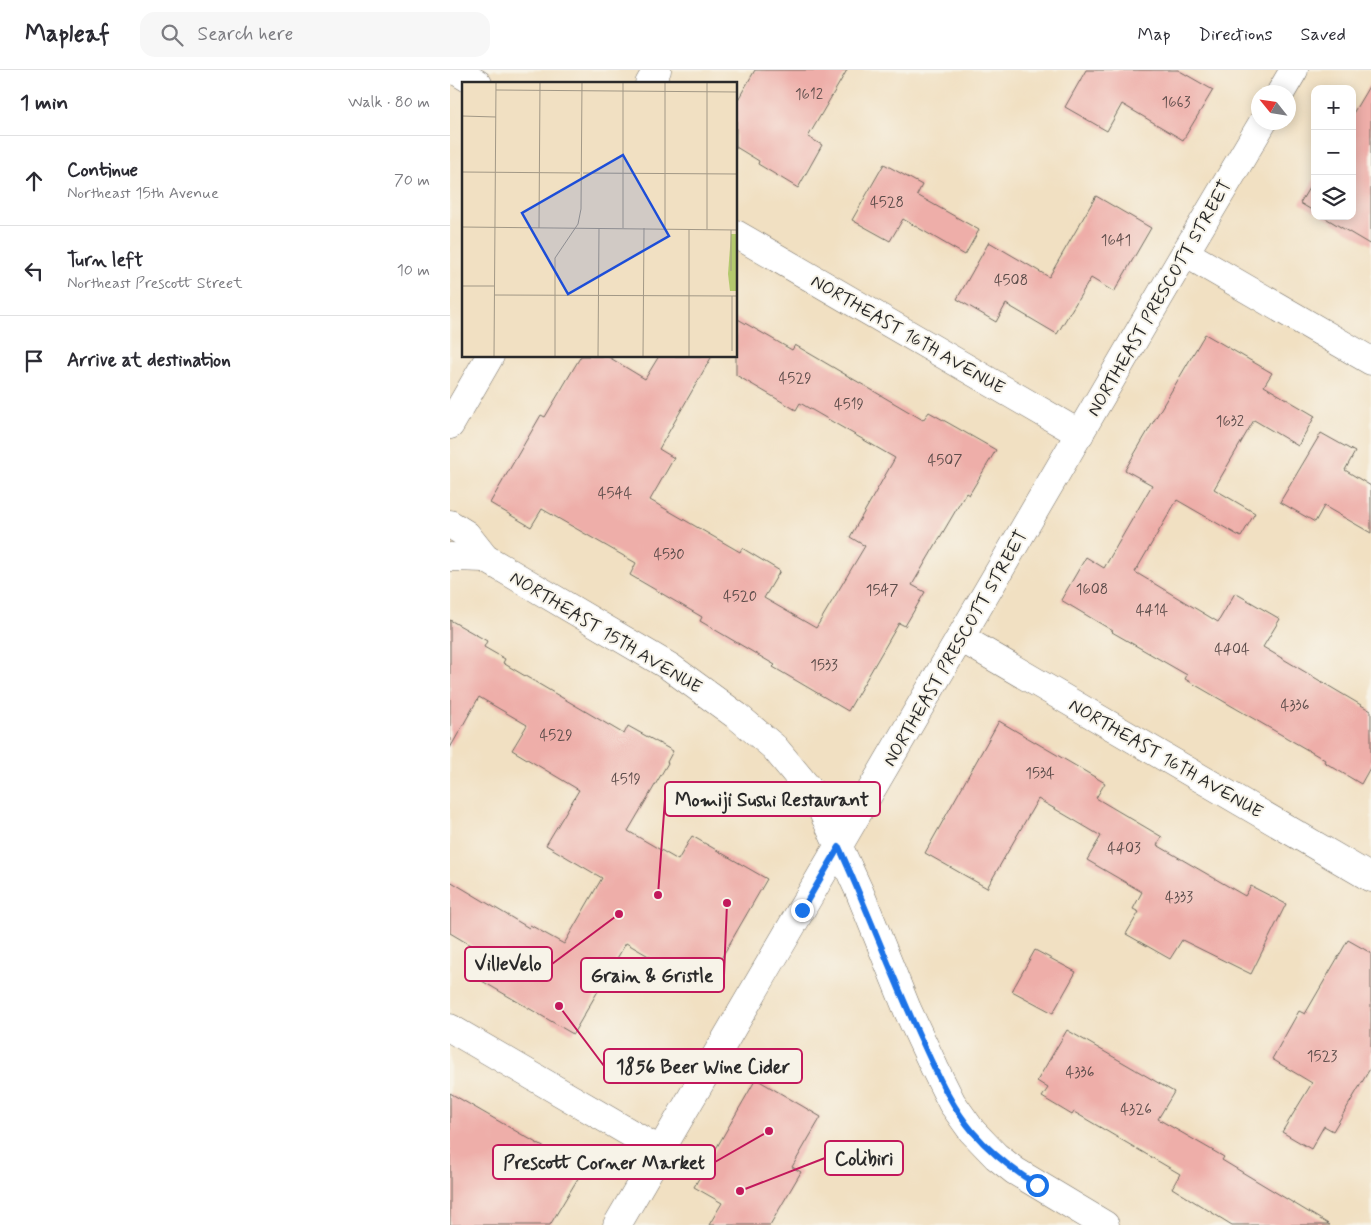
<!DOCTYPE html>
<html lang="en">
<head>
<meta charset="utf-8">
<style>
  :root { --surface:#fff; --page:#f7f7f7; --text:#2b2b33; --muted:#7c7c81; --line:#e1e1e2 }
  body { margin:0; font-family:Mynerve,sans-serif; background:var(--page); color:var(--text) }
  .controls { position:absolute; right:15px; top:15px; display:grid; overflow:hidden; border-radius:10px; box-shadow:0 2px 12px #0003 }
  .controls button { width:45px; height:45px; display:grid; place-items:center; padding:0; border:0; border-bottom:1px solid var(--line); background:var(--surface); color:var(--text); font:25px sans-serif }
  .compass { position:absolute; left:801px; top:15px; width:45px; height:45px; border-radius:50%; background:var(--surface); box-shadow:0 2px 12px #0003; rotate:300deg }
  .stop { position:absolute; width:15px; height:15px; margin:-11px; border:4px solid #1a73e8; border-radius:50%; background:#fff }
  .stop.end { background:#1a73e8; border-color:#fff; box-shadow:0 1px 5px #0008 }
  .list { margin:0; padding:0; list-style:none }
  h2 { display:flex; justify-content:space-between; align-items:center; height:65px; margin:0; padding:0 20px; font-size:21px }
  h2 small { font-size:16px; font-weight:400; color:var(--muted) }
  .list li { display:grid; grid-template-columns:32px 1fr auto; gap:15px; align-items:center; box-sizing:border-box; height:90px; padding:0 20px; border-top:1px solid var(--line) }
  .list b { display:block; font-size:19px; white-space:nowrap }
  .list p { margin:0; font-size:16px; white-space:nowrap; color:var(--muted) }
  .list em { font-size:16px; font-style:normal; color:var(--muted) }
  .icon { flex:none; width:28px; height:28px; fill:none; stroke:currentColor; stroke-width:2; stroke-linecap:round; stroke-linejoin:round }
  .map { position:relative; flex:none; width:921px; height:1155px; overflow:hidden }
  header { display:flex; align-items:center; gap:30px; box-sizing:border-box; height:70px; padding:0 25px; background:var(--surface); border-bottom:1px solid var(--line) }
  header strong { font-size:24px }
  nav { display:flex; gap:28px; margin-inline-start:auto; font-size:18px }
  .search { width:350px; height:45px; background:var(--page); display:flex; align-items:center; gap:12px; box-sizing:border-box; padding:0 18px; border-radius:15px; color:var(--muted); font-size:19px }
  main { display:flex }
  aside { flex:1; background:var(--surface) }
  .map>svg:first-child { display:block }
  .building { fill:#eeaea9 }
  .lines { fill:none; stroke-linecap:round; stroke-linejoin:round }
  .minor-casing { stroke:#706a60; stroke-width:29 }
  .minor { stroke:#fff; stroke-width:28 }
  .route { stroke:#1a73e8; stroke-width:6 }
  .labels { text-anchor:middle; stroke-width:4; stroke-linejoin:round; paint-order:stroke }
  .number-label { font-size:15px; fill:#5c4c4a }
  .street-label { font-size:18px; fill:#2b2b2b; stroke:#f7f3e8 }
  .inset-road { fill:none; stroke:#a29886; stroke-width:1 }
  .view { fill:#1d4ed8; fill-opacity:0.15; stroke:#1d4ed8; stroke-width:2.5 }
  .inset-edge { fill:none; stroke:#2b2b2b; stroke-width:2.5 }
  .leader { fill:none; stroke:#c2185b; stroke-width:2 }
  .callout-dot { fill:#c2185b; stroke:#f7f3e8; stroke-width:2 }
  .callout { fill:#f7f3e8; stroke:#c2185b; stroke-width:2 }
  .callout-label { font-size:19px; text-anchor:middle; font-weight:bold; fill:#2b2b2b }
</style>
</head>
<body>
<header>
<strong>Mapleaf</strong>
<div class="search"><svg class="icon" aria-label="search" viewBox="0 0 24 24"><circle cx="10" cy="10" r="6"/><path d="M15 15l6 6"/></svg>Search here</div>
<nav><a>Map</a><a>Directions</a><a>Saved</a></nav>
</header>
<main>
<aside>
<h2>1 min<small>Walk · 80 m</small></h2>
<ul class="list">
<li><svg class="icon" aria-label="ahead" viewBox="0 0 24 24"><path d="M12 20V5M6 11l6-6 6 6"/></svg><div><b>Continue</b><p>Northeast 15th Avenue</p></div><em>70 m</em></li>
<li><svg class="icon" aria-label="left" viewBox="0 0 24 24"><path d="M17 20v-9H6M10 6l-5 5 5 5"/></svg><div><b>Turn left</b><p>Northeast Prescott Street</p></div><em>10 m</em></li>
<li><svg class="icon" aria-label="arrive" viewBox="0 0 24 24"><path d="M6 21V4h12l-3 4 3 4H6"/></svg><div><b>Arrive at destination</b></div></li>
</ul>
</aside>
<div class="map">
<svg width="921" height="1155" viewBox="0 0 921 1155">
  <rect width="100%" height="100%" fill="#f7f3e8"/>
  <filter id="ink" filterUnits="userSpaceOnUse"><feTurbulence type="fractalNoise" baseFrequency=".02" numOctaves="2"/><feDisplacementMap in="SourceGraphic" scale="10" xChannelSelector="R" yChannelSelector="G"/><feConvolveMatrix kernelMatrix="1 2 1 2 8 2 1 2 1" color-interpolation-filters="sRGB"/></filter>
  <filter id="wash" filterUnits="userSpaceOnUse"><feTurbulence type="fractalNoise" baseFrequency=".0096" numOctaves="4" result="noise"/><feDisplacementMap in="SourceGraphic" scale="20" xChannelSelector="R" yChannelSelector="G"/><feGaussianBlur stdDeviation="1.12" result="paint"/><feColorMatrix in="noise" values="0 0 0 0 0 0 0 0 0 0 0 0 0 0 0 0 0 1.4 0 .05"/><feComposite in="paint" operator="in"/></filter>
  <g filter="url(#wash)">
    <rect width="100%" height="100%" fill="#f1e0c2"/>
    <g id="blocks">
      <g class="building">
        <polygon points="305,0 397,0 358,67 372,75 348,118 308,94 309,91 286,77 286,33"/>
        <polygon points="636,0 728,0 763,20 733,70 672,34 657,61 615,37"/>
        <polygon points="921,13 921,175 872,146 902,146 902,45"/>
        <polygon points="434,94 472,115 467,125 529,160 515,185 453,149 440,171 402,150"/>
        <polygon points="865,108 865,142 850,133"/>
        <polygon points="646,126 701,158 664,222 641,208 607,264 556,234 546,252 507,229 539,172 599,207"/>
        <polygon points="286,248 342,280 345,275 473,350 479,342 546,380 519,425 516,423 462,515 475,522 455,556 449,553 398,641 323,597 325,595 250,551 252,547 180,505 186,493 92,439 81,457 40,433 91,345 95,347 131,286 157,286 195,309 209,286 262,286 209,379 224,388 200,430 290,482 292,478 330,501 314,528 366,558 415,476 400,467 445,388 350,333 346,340 286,305"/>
        <polygon points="755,264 822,303 814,316 865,346 848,376 804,350 764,419 805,443 791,467 727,430 685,502 768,552 785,523 830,549 813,577 921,641 921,696 911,714 874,692 875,690 735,609 737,605 662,562 663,561 611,530 636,487 654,498 702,415 675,400"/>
        <polygon points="871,363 905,382 895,400 921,416 921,463 874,436 865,452 830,432"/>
        <polygon points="0,550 37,571 34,577 55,589 53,593 174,664 178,656 223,681 217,692 218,693 178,761 228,790 242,766 317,809 254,918 176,873 123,964 32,911 44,889 0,863 0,811 79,858 80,855 114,874 152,808 96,775 129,720 62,680 77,655 29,627 0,678"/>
        <polygon points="549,651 655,713 646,728 712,767 707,775 795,826 801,816 836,834 801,904 732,870 720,889 676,864 689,842 683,839 692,822 637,790 651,766 588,729 537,818 475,783"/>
        <polygon points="898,870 921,883 921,997 883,1061 874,1056 861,1079 832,1062 862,1013 822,989 849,941 855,944"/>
        <polygon points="585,880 626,902 603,943 562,921"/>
        <polygon points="617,960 724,1022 708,1049 774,1087 772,1090 880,1155 782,1155 722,1118 730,1104 624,1042 622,1045 592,1027 598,1018 587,1011"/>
        <polygon points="306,1009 371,1047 342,1097 351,1102 320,1155 259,1155 272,1133 244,1117"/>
        <polygon points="0,1023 133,1100 100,1155 0,1155"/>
      </g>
    </g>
  </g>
  <g filter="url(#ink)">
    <use href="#blocks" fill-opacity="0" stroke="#706a60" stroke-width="1"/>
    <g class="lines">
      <defs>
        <g id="minor">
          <polyline points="5,0 28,14"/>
          <polyline points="199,14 207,0"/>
          <polyline points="831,22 844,0"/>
          <polyline points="286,164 630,364"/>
          <polyline points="735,183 921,291"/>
          <polyline points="0,355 40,286"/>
          <polyline points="0,454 16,464 35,488 220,597 287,646 324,677 367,729 410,823 457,939 485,999 502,1033 522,1061 546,1086 565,1101 655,1155"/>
          <polyline points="0,487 35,488"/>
          <polyline points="511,568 921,808"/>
          <polyline points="0,958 211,1081"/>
          <polyline points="167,1155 735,183 813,52"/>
        </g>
      </defs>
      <use href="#minor" class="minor-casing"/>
      <use href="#minor" class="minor"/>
    </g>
  </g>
  <g class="lines" filter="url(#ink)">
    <path class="route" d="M 352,840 L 389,777 C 418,841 442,906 471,969 C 486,1001 500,1035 523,1062 C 541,1083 563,1100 587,1115"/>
  </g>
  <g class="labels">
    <g class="number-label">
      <text x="359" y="29">1612</text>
      <text x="726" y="37">1663</text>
      <text x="437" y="137">4528</text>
      <text x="666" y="175">1641</text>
      <text x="561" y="215">4508</text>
      <text x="345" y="313">4529</text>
      <text x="399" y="339">4519</text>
      <text x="780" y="356">1632</text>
      <text x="495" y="395">4507</text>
      <text x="165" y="428">4544</text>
      <text x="219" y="489">4530</text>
      <text x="642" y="524">1608</text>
      <text x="432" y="525">1547</text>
      <text x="290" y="531">4520</text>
      <text x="702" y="545">4414</text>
      <text x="782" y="584">4404</text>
      <text x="374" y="600">1533</text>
      <text x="845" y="640">4336</text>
      <text x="106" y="670">4529</text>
      <text x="590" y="708">1534</text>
      <text x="176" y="714">4519</text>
      <text x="674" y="783">4403</text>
      <text x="729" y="832">4333</text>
      <text x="872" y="991">1523</text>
      <text x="630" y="1007">4336</text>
      <text x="686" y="1044">4326</text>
    </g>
    <g class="street-label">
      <text transform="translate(709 228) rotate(-60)" y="6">NORTHEAST PRESCOTT STREET</text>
      <text transform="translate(458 264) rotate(30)" y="6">NORTHEAST 16TH AVENUE</text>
      <text transform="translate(156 562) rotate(31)" y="6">NORTHEAST 15TH AVENUE</text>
      <text transform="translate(505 578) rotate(-60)" y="6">NORTHEAST PRESCOTT STREET</text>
      <text transform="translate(716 688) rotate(30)" y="6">NORTHEAST 16TH AVENUE</text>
    </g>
  </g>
  <g transform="translate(12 12)">
    <rect width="275" height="275" fill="#f1e0c2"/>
    <path d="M 269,152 L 275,152 L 275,209 L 268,209 L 266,192 Z" fill="#b3c96d"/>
    <path class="inset-road" d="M 34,8 L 275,10M 0,34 L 34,35M 0,90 L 118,91M 121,91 L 275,92M 0,145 L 275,148M 77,146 L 78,0M 161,146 L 161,0M 203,147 L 203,0M 245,147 L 245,0M 269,189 L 269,148M 0,204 L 32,204M 32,213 L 275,214M 270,269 L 270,214M 32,275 L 34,0M 93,275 L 93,176 L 116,142 L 119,127 L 120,0M 136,275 L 137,146M 181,275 L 182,146M 227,275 L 227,147"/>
    <path class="view" d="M 161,73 L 207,154 L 106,212 L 60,131 Z"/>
    <rect width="275" height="275" class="inset-edge"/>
  </g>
  <path class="leader" d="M208 825L215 729M169 844L102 894M277 833L274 905M109 936L154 996M290 1121L375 1088M319 1061L265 1092"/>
  <g class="callout-dot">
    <circle cx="208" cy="825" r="5"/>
    <circle cx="169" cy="844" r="5"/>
    <circle cx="277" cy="833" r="5"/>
    <circle cx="109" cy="936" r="5"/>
    <circle cx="290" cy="1121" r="5"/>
    <circle cx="319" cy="1061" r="5"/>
  </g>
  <g class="callout">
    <rect x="215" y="712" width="215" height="34" rx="5"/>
    <rect x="15" y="877" width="87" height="34" rx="5"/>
    <rect x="131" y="888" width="143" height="34" rx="5"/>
    <rect x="154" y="979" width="198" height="34" rx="5"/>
    <rect x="375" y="1071" width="78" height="34" rx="5"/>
    <rect x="43" y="1075" width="222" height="34" rx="5"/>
  </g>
  <g class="callout-label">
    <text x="322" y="736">Momiji Sushi Restaurant</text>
    <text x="58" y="900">VilleVelo</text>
    <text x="202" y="912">Grain &amp; Gristle</text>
    <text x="253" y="1003">1856 Beer Wine Cider</text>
    <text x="414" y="1095">Colibiri</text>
    <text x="154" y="1099">Prescott Corner Market</text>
  </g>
</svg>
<div class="controls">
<button>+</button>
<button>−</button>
<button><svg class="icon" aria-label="layers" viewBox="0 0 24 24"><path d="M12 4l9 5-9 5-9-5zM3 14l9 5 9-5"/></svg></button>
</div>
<svg class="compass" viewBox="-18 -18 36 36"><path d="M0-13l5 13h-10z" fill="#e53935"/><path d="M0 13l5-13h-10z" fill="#7c7c81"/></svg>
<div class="stop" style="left:587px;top:1115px"></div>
<div class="stop end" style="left:352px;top:840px"></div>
</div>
</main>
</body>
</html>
